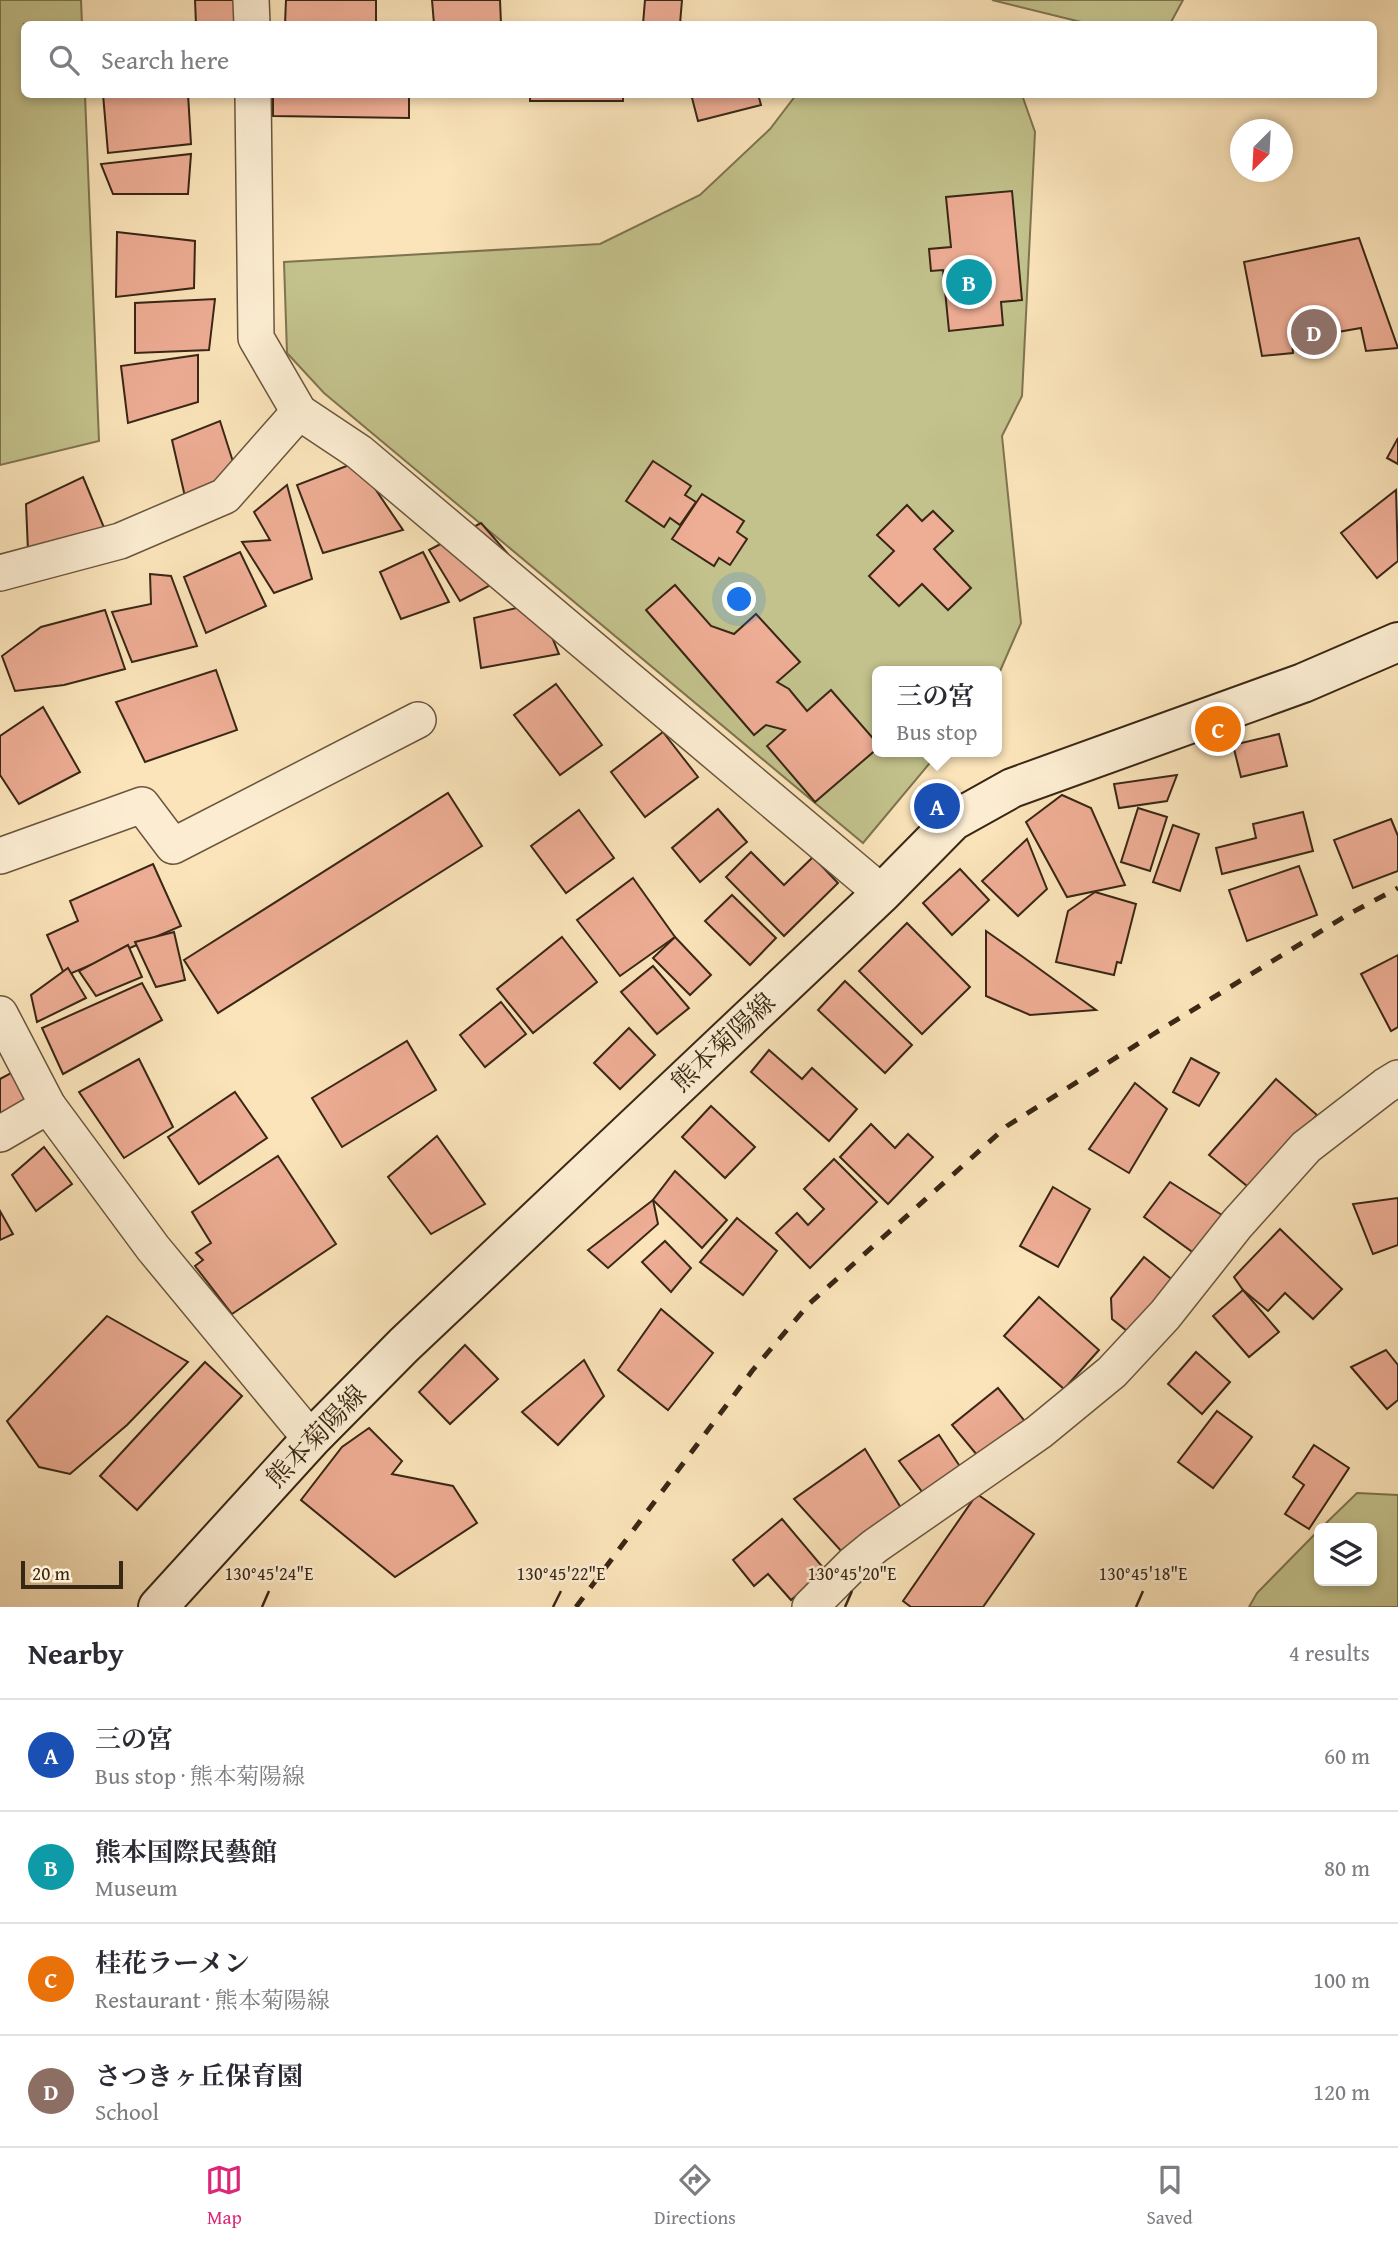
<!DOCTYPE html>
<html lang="en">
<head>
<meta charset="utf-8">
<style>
  :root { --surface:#fff; --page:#f2f2f3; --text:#2b2b33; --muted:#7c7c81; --line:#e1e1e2; --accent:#db2777 }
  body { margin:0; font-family:"Gentium Book Plus","Noto Serif JP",serif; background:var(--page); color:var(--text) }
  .controls { position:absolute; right:21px; bottom:21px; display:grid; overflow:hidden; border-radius:10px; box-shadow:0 4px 10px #0003 }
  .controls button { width:63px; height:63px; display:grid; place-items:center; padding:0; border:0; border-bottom:2px solid var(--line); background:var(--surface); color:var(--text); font:35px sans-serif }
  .compass { position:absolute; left:1230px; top:119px; width:63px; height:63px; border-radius:50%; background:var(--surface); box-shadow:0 4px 10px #0003; rotate:204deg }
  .scale { position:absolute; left:21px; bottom:18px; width:102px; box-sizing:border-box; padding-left:7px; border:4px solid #392715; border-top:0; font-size:19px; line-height:24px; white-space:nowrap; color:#392715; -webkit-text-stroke:5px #fcedd2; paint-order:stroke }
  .you { position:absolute; left:740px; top:600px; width:24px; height:24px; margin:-18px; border:5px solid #fff; border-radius:50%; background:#1a73e8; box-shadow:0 0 0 10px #1a73e833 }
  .badge { display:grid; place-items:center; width:46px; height:46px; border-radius:50%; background:var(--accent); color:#fff; font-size:23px; font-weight:700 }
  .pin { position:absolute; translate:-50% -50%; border:4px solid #fff; box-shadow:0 2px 7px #0006 }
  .popup { position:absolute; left:872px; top:666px; width:130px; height:91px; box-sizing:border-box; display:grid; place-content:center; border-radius:10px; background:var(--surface); filter:drop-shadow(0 2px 5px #0005); font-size:23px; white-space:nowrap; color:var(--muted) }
  .popup b { font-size:26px; color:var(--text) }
  .popup::after { content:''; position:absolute; left:50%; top:100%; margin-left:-14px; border:14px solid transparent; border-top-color:var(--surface) }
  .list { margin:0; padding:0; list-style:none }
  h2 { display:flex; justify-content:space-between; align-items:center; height:91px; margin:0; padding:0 28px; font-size:30px }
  h2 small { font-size:23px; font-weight:400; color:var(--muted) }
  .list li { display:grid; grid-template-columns:46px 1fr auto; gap:21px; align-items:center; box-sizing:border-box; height:112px; padding:0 28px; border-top:2px solid var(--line) }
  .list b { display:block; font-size:26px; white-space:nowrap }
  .list p { margin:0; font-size:23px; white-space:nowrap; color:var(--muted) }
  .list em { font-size:23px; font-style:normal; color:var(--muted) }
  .icon { flex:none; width:38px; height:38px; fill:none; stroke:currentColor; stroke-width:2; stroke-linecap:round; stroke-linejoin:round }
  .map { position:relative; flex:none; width:1398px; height:1607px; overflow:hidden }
  .search { position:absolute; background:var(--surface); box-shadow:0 4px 10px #0003; left:21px; right:21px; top:21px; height:77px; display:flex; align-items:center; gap:18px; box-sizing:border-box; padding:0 24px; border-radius:10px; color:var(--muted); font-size:26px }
  .sheet { height:539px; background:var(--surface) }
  nav { display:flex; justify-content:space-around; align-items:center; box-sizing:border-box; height:98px; border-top:2px solid var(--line); background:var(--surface); font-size:19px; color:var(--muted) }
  nav a { display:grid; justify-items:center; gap:4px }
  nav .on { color:var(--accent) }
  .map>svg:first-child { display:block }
  .green { fill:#c3c28c; stroke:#7e7450; stroke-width:2 }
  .building { fill:#eead95; stroke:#392715; stroke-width:2 }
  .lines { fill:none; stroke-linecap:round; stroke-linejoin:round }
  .minor-casing { stroke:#6a563e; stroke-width:38 }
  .secondary-casing { stroke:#392715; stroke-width:42 }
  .minor { stroke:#fcedd2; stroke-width:35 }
  .secondary { stroke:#fcedd2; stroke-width:38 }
  .rail { stroke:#392715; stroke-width:5; stroke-dasharray:12 12; stroke-linecap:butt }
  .ticks { fill:none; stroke:#392715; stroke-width:2.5 }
  .labels { text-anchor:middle; stroke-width:5; stroke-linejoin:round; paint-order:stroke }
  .street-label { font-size:26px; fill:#392715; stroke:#fcedd2 }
  .ticks-label { font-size:18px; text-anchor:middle; fill:#392715; stroke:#fcedd2; stroke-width:5; stroke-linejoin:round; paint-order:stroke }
</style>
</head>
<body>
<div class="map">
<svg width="1398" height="1607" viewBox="0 0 1398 1607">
  <rect width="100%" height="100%" fill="#fbe4ba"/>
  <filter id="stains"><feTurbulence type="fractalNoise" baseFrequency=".00286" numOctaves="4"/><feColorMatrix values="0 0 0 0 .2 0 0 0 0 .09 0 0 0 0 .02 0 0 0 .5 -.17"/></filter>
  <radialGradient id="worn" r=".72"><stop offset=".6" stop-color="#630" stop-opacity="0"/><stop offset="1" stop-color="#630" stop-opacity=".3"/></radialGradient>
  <g class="green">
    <polygon points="0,0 81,0 82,24 24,24 24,94 85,95 99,441 0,465"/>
    <polygon points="992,0 1183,0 1170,24 1089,24"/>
    <polygon points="796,95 1022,95 1035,132 1022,396 1002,436 1021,623 997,678 996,671 878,671 878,752 939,752 863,843 324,393 287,353 284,262 600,244 700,195 770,129"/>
    <polygon points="1357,1493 1398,1495 1398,1607 1249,1607 1257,1593 1319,1530 1319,1581 1372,1581 1372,1528 1321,1528"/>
  </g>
  <g class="building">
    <polygon points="195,0 239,0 239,24 196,24"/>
    <polygon points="286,0 376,0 376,24 285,24"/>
    <polygon points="432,0 500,0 501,24 434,24"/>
    <polygon points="645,0 682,0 680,24 643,24"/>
    <polygon points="103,94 188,94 191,144 108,153"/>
    <polygon points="273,94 409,94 409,118 273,116"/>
    <rect x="530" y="94" width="93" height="7"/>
    <polygon points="691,94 758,94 761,105 698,121"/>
    <polygon points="191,154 188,194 113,194 101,164"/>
    <polygon points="1012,191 1022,300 1001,302 1003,325 949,331 943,270 931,271 929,249 951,247 946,197"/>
    <polygon points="117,232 195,241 194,288 116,297"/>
    <polygon points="1359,238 1398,348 1366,351 1361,328 1292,340 1293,353 1262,356 1244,262"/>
    <polygon points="215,299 209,350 135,353 135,303"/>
    <polygon points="198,355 198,402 128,423 121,366"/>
    <polygon points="220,421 235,468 186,501 172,440"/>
    <polygon points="1398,438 1398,464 1387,458"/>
    <polygon points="653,461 691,486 685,495 696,502 680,525 670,518 664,527 626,501"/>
    <polygon points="357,462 403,530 323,553 297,485"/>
    <polygon points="83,477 105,530 28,551 26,504"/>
    <polygon points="287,485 312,579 274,593 242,542 270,540 254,512"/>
    <polygon points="1396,490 1398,561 1377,578 1341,533"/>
    <polygon points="702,494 744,521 737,532 747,539 730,565 719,558 714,566 672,539"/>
    <polygon points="907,505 922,521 933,511 953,531 934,549 971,588 948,610 922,584 899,606 869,576 894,551 877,535"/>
    <polygon points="481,523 521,569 460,601 429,550"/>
    <polygon points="240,552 266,606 206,633 184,577"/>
    <polygon points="423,552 449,602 401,619 380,572"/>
    <polygon points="150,574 171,576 197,646 132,662 112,612 151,604"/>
    <polygon points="675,585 711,626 734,634 756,614 800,662 777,682 789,689 807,711 831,690 878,744 878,748 815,802 767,746 785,730 766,725 754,735 646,610"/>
    <polygon points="538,603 559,654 481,668 474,618"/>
    <polygon points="105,610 125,669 64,685 15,691 2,656 41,627"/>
    <polygon points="216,670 237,730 145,762 116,702"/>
    <polygon points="556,684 602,745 560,775 514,715"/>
    <polygon points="43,707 80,772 19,804 0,775 0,736"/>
    <polygon points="663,732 698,777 645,817 611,772"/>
    <polygon points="1279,734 1287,766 1241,777 1233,745"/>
    <polygon points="1177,775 1167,801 1119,808 1114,784"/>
    <polygon points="448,793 482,846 218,1013 184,960"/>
    <polygon points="1062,795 1091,808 1125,885 1067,897 1026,822"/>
    <polygon points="1138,808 1167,817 1150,871 1121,862"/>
    <polygon points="718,809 747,842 700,882 672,848"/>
    <polygon points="579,810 614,858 566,893 531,846"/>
    <polygon points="1303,812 1313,851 1222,874 1216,848 1256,838 1253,824"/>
    <polygon points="1391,819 1398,836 1398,871 1353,888 1334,840"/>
    <polygon points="1173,825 1199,834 1180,891 1153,882"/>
    <polygon points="1027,839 1047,889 1018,916 982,881"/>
    <polygon points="751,852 784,885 813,857 838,883 784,936 726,877"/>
    <polygon points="153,864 181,926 65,976 47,935 78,921 70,901"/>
    <polygon points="1299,866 1317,915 1247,941 1229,890"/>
    <polygon points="960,869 989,900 952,935 923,903"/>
    <polygon points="633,878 675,937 620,976 577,920"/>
    <polygon points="1095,892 1136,904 1121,963 1117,962 1114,975 1056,962 1068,911"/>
    <polygon points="732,895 776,938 750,965 705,921"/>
    <polygon points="907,923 970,987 922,1034 859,971"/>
    <polygon points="986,931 1023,957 1096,1010 1030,1015 986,996"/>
    <polygon points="174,932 185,980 156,987 135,942"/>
    <polygon points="562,937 597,982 533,1033 497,989"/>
    <polygon points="675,937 711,975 690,995 653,958"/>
    <polygon points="128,945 142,977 96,996 79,971"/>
    <polygon points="1398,955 1398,1027 1391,1031 1361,974"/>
    <polygon points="653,966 689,1008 657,1034 621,992"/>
    <polygon points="68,968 86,998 37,1022 31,995"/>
    <polygon points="845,981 912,1045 885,1073 818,1010"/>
    <polygon points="142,983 162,1020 63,1074 42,1028"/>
    <polygon points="501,1002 526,1034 485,1067 460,1035"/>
    <polygon points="629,1028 655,1055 620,1089 594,1063"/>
    <polygon points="407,1041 436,1090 342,1147 312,1098"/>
    <polygon points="769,1050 802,1079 812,1068 857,1109 829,1141 751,1072"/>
    <polygon points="1191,1058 1219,1073 1199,1106 1173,1092"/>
    <polygon points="139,1059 173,1127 124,1158 79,1092"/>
    <polygon points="11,1073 31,1103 0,1122 0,1079"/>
    <polygon points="1276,1079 1317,1115 1252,1190 1209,1155"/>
    <polygon points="1135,1083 1167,1109 1129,1173 1089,1149"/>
    <polygon points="235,1092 267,1138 199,1184 168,1137"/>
    <polygon points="711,1106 755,1147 725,1178 682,1137"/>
    <polygon points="871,1124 895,1148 908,1134 933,1157 888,1204 840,1157"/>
    <polygon points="437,1136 485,1204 431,1234 388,1177"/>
    <polygon points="44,1147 72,1184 36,1211 12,1175"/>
    <polygon points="278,1156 336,1244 232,1314 195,1266 203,1260 196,1253 211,1243 192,1212"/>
    <polygon points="834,1159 877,1202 810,1268 776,1233 797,1213 808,1225 824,1209 804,1189"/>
    <polygon points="675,1171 727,1220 702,1248 653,1200"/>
    <polygon points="1170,1182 1225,1217 1198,1256 1144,1217"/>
    <polygon points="1053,1187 1090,1209 1058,1267 1020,1246"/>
    <polygon points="1398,1198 1398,1245 1373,1254 1353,1204"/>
    <polygon points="653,1200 658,1224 608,1268 588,1250"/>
    <polygon points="0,1211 13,1234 0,1240"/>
    <polygon points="737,1218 777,1251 743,1295 700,1262"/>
    <polygon points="1280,1229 1342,1289 1313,1319 1285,1293 1268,1311 1243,1290 1234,1277"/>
    <polygon points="665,1241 691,1268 671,1292 642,1262"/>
    <polygon points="1144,1257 1180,1286 1137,1339 1112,1319 1111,1298"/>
    <polygon points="1243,1290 1279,1332 1249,1357 1213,1316"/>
    <polygon points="1039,1297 1099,1350 1064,1389 1004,1336"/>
    <polygon points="661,1309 713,1353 668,1410 618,1370"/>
    <polygon points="107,1316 188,1362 127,1425 70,1474 39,1467 7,1421"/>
    <polygon points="465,1345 498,1379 450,1424 419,1392"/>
    <polygon points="1386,1350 1398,1365 1398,1400 1387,1409 1351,1367"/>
    <polygon points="1196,1352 1230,1382 1202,1414 1168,1384"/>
    <polygon points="584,1360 604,1396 558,1445 522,1412"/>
    <polygon points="205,1362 242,1396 137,1510 100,1476"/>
    <polygon points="998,1388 1032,1430 987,1467 952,1425"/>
    <polygon points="1217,1411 1252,1437 1213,1488 1178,1462"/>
    <polygon points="369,1428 402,1461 392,1474 453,1486 477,1523 395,1577 301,1500 342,1447"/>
    <polygon points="939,1435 965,1474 932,1505 899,1461"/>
    <polygon points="1314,1445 1349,1468 1309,1529 1285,1514 1304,1485 1293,1477"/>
    <polygon points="865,1449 901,1508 853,1564 794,1499"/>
    <polygon points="977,1494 1034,1534 983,1607 911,1607 903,1601"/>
    <polygon points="782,1519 826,1571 791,1600 768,1574 754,1586 733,1560"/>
  </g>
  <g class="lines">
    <defs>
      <g id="minor">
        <polyline points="251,0 252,24"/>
        <polyline points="253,94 256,338 299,412 359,452 882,893"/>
        <polyline points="0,573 120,541 225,496 299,412"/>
        <polyline points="0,856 142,805 173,846 418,720"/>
        <polyline points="0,1014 48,1106 153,1248 311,1439"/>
        <polyline points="0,1134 48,1106"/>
        <polyline points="810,1607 853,1564 875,1546 1039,1432 1112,1372 1165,1315 1237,1224 1306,1147 1385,1086 1398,1078"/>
      </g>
      <polyline id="secondary" points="158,1607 311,1439 404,1345 882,893 953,821 1012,788 1303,683 1398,642"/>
    </defs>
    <use href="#minor" class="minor-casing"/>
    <use href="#secondary" class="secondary-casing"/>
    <use href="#minor" class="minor"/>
    <use href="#secondary" class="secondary"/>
    <polyline class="rail" points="576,1607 752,1371 810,1303 1007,1126 1152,1035 1349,914 1398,888"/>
  </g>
  <path class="ticks" d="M 262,1607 L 269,1591M 553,1607 L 561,1591M 845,1607 L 852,1591M 1136,1607 L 1143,1591"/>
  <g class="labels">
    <g class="street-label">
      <text transform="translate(723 1042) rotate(-43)" y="9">熊本菊陽線</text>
      <text transform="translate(316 1436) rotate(-46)" y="9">熊本菊陽線</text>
    </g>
  </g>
  <g class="ticks-label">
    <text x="269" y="1580">130°45'24"E</text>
    <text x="561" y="1580">130°45'22"E</text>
    <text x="852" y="1580">130°45'20"E</text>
    <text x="1143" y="1580">130°45'18"E</text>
  </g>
  <rect width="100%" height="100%" filter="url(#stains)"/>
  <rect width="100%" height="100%" fill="url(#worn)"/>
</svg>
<div class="controls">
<button><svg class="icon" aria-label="layers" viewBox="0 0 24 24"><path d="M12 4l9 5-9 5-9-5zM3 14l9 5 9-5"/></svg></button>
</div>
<svg class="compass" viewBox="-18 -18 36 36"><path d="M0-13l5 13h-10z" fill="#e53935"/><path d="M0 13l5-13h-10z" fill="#7c7c81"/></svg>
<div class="scale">20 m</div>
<div class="you"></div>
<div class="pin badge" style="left:937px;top:806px;background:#1a4fb4">A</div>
<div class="popup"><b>三の宮</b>Bus stop</div>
<div class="pin badge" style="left:969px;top:282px;background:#0f9aa8">B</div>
<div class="pin badge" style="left:1218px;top:729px;background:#e8710a">C</div>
<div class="pin badge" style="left:1314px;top:332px;background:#8d6e63">D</div>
<div class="search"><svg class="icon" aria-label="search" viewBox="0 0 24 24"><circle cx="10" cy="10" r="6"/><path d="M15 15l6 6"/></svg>Search here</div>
</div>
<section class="sheet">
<h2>Nearby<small>4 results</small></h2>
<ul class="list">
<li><span class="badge" style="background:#1a4fb4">A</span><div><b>三の宮</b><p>Bus stop · 熊本菊陽線</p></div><em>60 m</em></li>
<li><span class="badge" style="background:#0f9aa8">B</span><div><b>熊本国際民藝館</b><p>Museum</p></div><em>80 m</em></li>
<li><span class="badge" style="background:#e8710a">C</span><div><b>桂花ラーメン</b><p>Restaurant · 熊本菊陽線</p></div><em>100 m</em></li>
<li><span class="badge" style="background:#8d6e63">D</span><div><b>さつきヶ丘保育園</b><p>School</p></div><em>120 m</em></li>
</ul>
</section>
<nav>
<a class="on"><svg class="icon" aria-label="map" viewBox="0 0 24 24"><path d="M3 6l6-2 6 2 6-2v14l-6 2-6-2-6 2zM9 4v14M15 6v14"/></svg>Map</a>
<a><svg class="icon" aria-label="directions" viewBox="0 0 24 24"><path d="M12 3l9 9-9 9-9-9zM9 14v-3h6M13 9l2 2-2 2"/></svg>Directions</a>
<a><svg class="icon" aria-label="saved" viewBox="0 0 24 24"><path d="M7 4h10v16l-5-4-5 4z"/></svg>Saved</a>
</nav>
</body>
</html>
